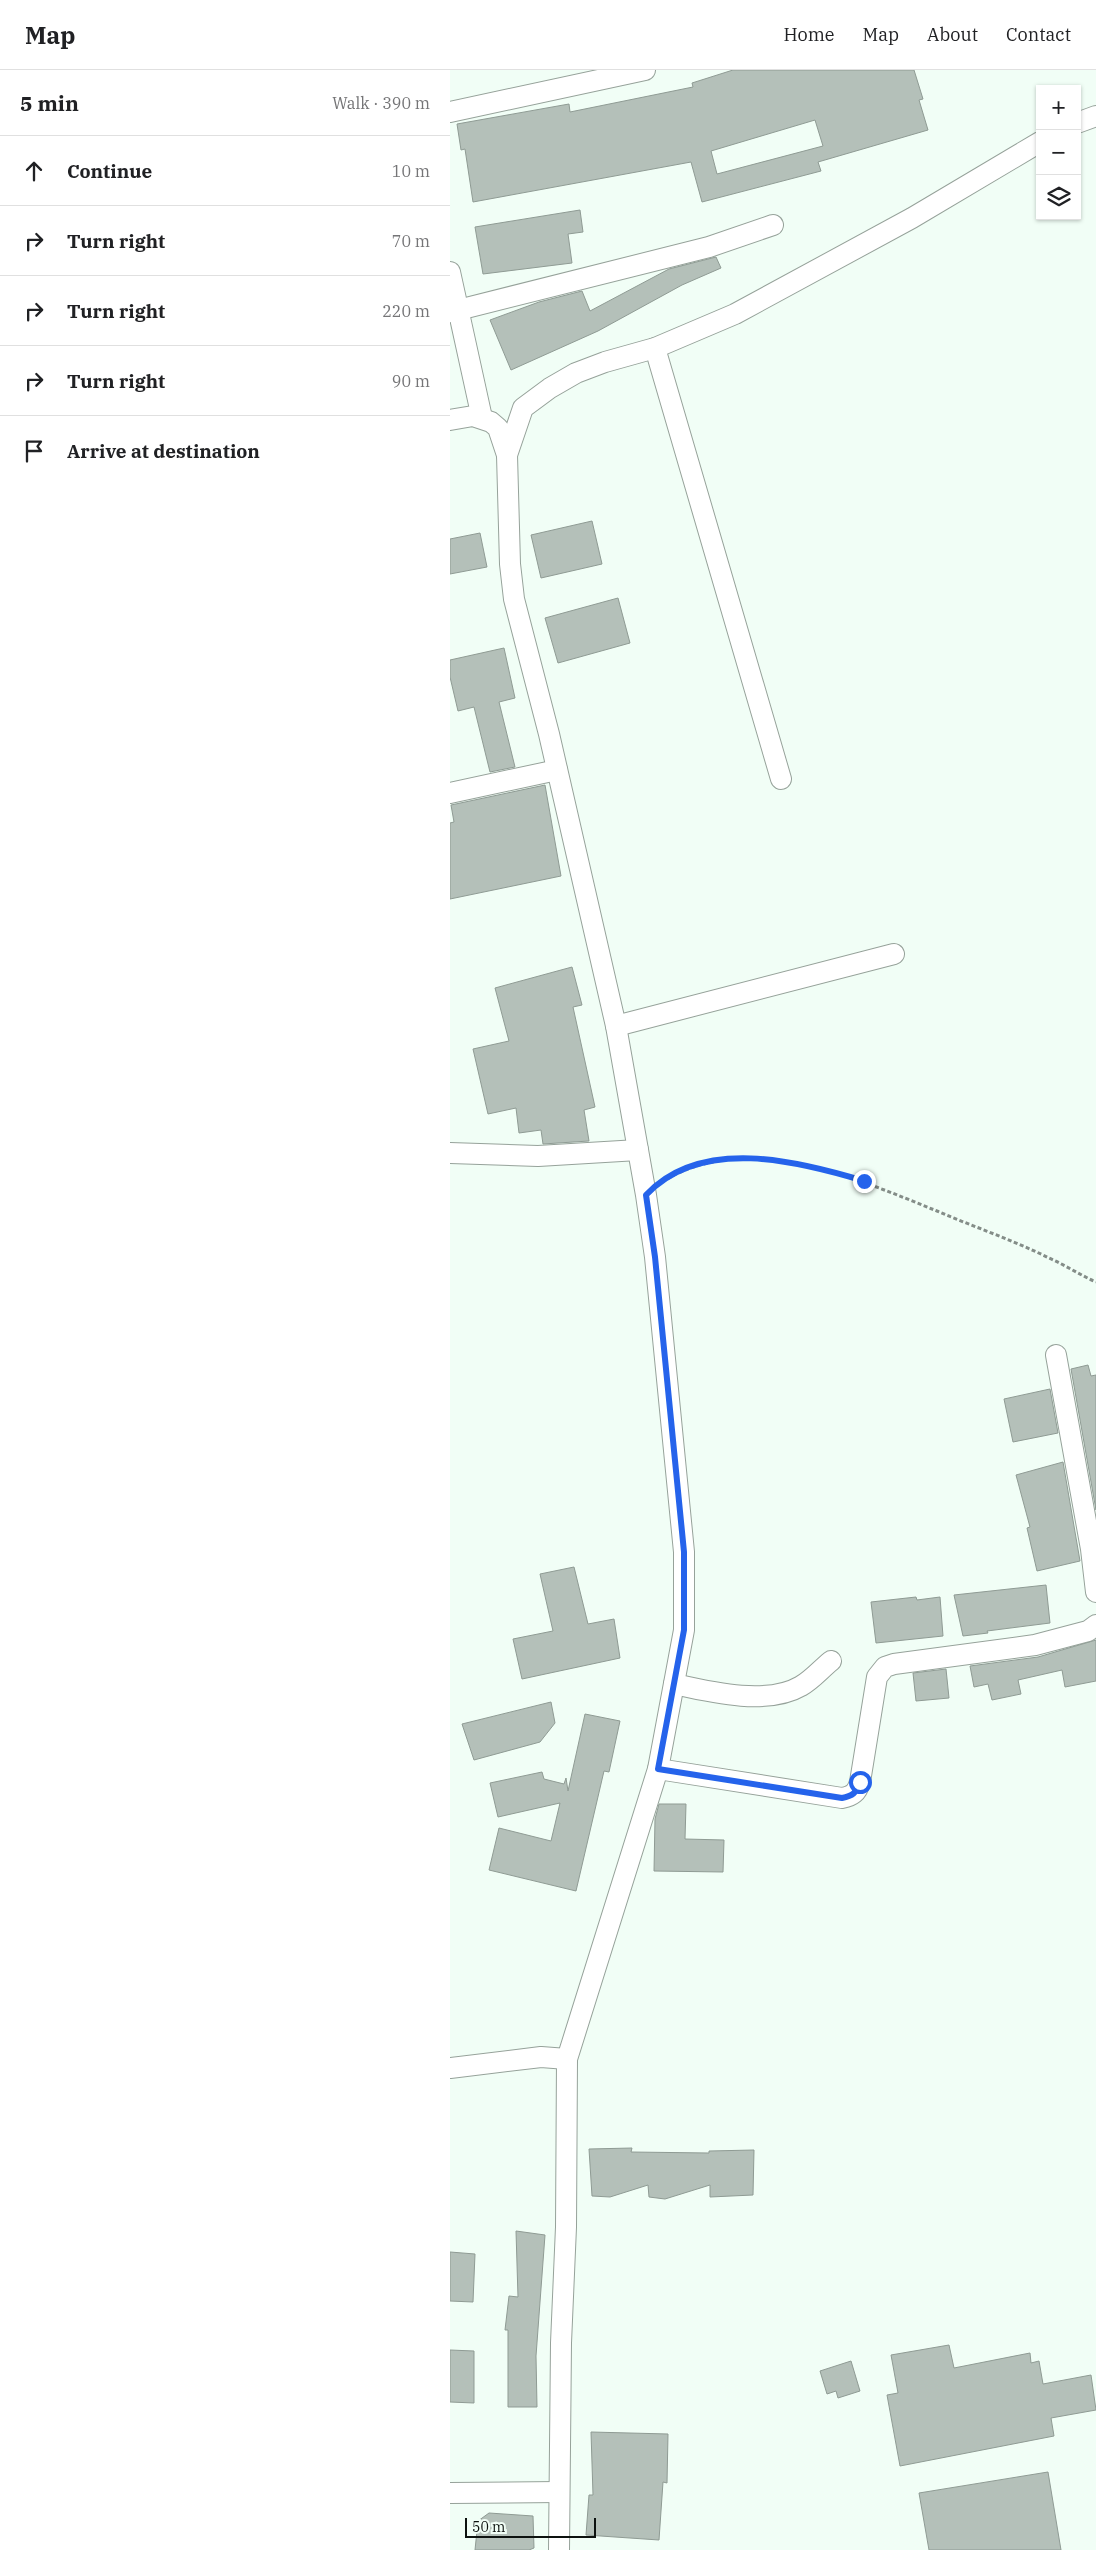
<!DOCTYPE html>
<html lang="en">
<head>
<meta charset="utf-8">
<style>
  :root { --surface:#fff; --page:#f2f2f2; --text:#202124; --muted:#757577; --line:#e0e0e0 }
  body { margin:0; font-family:"IBM Plex Serif",serif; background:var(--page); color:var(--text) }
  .controls { position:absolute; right:15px; top:15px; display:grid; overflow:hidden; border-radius:0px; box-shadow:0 1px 4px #0004 }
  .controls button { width:45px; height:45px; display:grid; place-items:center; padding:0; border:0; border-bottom:1px solid var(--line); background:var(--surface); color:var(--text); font:25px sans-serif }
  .scale { position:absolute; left:15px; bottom:12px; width:131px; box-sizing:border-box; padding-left:5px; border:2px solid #0d120f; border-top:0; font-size:14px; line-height:18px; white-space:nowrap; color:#0d120f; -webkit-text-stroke:4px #f1fef6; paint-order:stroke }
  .stop { position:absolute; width:15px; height:15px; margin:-11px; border:4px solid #2563eb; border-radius:50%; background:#fff }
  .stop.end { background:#2563eb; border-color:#fff; box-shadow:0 1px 5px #0008 }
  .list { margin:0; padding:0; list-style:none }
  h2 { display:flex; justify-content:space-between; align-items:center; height:65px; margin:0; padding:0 20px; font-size:21px }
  h2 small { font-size:16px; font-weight:400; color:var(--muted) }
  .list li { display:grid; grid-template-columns:32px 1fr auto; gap:15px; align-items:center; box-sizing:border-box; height:70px; padding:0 20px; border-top:1px solid var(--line) }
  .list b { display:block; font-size:19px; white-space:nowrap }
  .list em { font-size:16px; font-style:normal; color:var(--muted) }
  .icon { flex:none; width:28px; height:28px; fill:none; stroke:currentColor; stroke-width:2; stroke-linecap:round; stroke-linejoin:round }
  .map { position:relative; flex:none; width:646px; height:2480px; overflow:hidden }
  header { display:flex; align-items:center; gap:30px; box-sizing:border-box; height:70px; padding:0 25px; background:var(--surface); border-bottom:1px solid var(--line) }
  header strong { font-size:24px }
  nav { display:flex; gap:28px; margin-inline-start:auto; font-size:18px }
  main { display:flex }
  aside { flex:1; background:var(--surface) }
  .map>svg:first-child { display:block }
  .building { fill:#b4c0b9; stroke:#8f9b94; fill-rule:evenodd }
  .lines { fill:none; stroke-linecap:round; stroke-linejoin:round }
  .minor-casing { stroke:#96a29a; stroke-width:22 }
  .path { stroke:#848d88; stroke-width:3; stroke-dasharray:4 2.5; stroke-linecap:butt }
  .minor { stroke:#fff; stroke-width:20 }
  .route { stroke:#2563eb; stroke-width:6 }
</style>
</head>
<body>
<header>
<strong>Map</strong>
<nav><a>Home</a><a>Map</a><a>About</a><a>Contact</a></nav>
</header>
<main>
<aside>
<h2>5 min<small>Walk · 390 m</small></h2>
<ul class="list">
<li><svg class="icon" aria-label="ahead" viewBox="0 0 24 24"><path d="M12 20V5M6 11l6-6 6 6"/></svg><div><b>Continue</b></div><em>10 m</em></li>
<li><svg class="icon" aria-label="right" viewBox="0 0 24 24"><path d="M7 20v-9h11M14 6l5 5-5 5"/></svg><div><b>Turn right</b></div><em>70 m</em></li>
<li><svg class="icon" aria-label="right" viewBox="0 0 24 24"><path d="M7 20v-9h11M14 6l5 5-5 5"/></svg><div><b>Turn right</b></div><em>220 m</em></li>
<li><svg class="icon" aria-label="right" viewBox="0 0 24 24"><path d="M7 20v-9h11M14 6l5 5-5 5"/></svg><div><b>Turn right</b></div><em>90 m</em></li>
<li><svg class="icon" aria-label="arrive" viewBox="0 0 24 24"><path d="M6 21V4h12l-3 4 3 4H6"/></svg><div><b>Arrive at destination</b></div></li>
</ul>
</aside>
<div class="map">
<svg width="646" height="2480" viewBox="0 0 646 2480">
  <rect width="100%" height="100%" fill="#f1fef6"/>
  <g class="building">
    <path d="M 283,0 L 464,0 L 473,29 L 469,30 L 478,60 L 368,92 L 371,101 L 252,132 L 241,92 L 23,132 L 15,79 L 11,80 L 7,54 L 119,34 L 120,42 L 243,17 L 242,13 ZM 365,50 L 373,76 L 267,104 L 261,81 Z"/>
    <polygon points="130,140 133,162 118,164 122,193 33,204 25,157"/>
    <polygon points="266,187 271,198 232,215 148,261 61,300 40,250 89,232 132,221 140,241 219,199"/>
    <polygon points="142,451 152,494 91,508 81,465"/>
    <polygon points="30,463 37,497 0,504 0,469"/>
    <polygon points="168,528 180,573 108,593 95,548"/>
    <polygon points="54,578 65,628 49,632 65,697 40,702 24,637 8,641 0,607 0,590"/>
    <polygon points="95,715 111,806 0,829 0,753 4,752 1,735"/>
    <polygon points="122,897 132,935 123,937 145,1037 134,1040 139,1071 93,1074 91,1060 69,1063 66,1038 38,1044 23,979 59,971 45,918"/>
    <polygon points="638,1295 641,1306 646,1305 646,1440 621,1299"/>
    <polygon points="600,1319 608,1363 563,1372 554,1329"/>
    <polygon points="613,1392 630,1491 587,1501 577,1458 580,1457 566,1405"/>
    <polygon points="124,1497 138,1554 164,1549 170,1588 72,1609 63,1569 103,1561 90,1504"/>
    <polygon points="596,1515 600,1553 537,1561 538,1563 513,1566 504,1525"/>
    <polygon points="466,1527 467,1530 490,1527 493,1566 426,1573 421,1532"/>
    <polygon points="646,1570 646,1611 615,1617 612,1600 568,1610 571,1624 542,1630 538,1614 524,1617 520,1596 588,1587"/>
    <polygon points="496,1599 499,1628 466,1631 463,1603"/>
    <polygon points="101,1632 105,1653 90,1672 24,1690 12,1654"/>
    <polygon points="135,1644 170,1651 159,1702 154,1701 126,1821 39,1800 49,1758 101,1771 110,1733 48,1747 40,1713 92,1702 94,1709 114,1714 116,1708 118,1721"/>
    <polygon points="209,1734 236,1734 235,1769 274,1770 273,1802 204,1801 205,1749"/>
    <polygon points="182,2078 181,2082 259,2083 259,2081 304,2080 303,2125 260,2127 260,2115 215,2129 199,2127 198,2115 160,2127 142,2126 139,2079"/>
    <polygon points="66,2161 95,2165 86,2286 87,2337 58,2337 58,2260 55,2260 59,2226 68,2227"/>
    <polygon points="0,2182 25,2184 23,2232 0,2231"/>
    <polygon points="499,2275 504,2298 580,2283 581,2293 589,2291 593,2314 641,2305 646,2340 601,2348 604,2366 450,2396 437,2325 448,2323 441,2285"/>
    <polygon points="0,2280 24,2281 24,2333 0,2332"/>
    <polygon points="401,2291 410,2321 388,2328 386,2321 377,2324 370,2301"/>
    <polygon points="141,2362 218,2364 217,2413 213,2412 209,2470 136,2465 139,2425 143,2425"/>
    <polygon points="598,2402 611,2480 479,2480 469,2423"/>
    <polygon points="39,2443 83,2446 84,2478 79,2480 25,2480 28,2451"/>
  </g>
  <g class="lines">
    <defs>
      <g id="minor">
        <polyline points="0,42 195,0"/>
        <polyline points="627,53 646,46"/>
        <polyline points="0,202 32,348"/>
        <polyline points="0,242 259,177 323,155"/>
        <polyline points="205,278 331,709"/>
        <polyline points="0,350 23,346 41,352 48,358 57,385 60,494 64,529 99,664 166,956 196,1125 205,1187 234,1482 234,1560 208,1699 117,1989 116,2157 111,2273 109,2480"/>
        <polyline points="57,385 73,338 100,318 126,303 155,292 205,278 285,244 462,148 590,72"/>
        <polyline points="0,723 107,700"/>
        <polyline points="166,956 444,884"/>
        <polyline points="0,1083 88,1086 188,1080"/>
        <polyline points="606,1285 641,1479 646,1522"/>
        <path d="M 224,1614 C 260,1622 317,1636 351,1616 C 362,1610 371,1599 381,1591"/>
        <path d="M 208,1699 L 392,1728 C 402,1726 407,1723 410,1712 L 427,1607 L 435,1597 L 444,1594 L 585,1575 L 638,1561 L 646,1555"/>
        <polyline points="0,1998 91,1987 117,1989"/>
        <polyline points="0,2423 109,2422"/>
      </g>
    </defs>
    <use href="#minor" class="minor-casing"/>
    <path class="path" d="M 212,1112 C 296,1059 405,1108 487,1141 C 524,1157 563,1170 599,1188 C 615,1195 630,1205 646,1212"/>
    <use href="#minor" class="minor"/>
  </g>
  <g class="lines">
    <path class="route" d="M 410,1712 C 407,1723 402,1726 392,1728 L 208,1699 L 234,1560 L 234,1482 L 205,1187 L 196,1125 C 251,1066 348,1091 414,1111"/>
  </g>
</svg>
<div class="controls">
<button>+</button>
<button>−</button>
<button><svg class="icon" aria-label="layers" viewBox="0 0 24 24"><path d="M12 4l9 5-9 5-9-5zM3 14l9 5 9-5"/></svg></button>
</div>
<div class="scale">50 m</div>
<div class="stop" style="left:410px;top:1712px"></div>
<div class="stop end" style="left:414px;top:1111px"></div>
</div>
</main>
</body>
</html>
